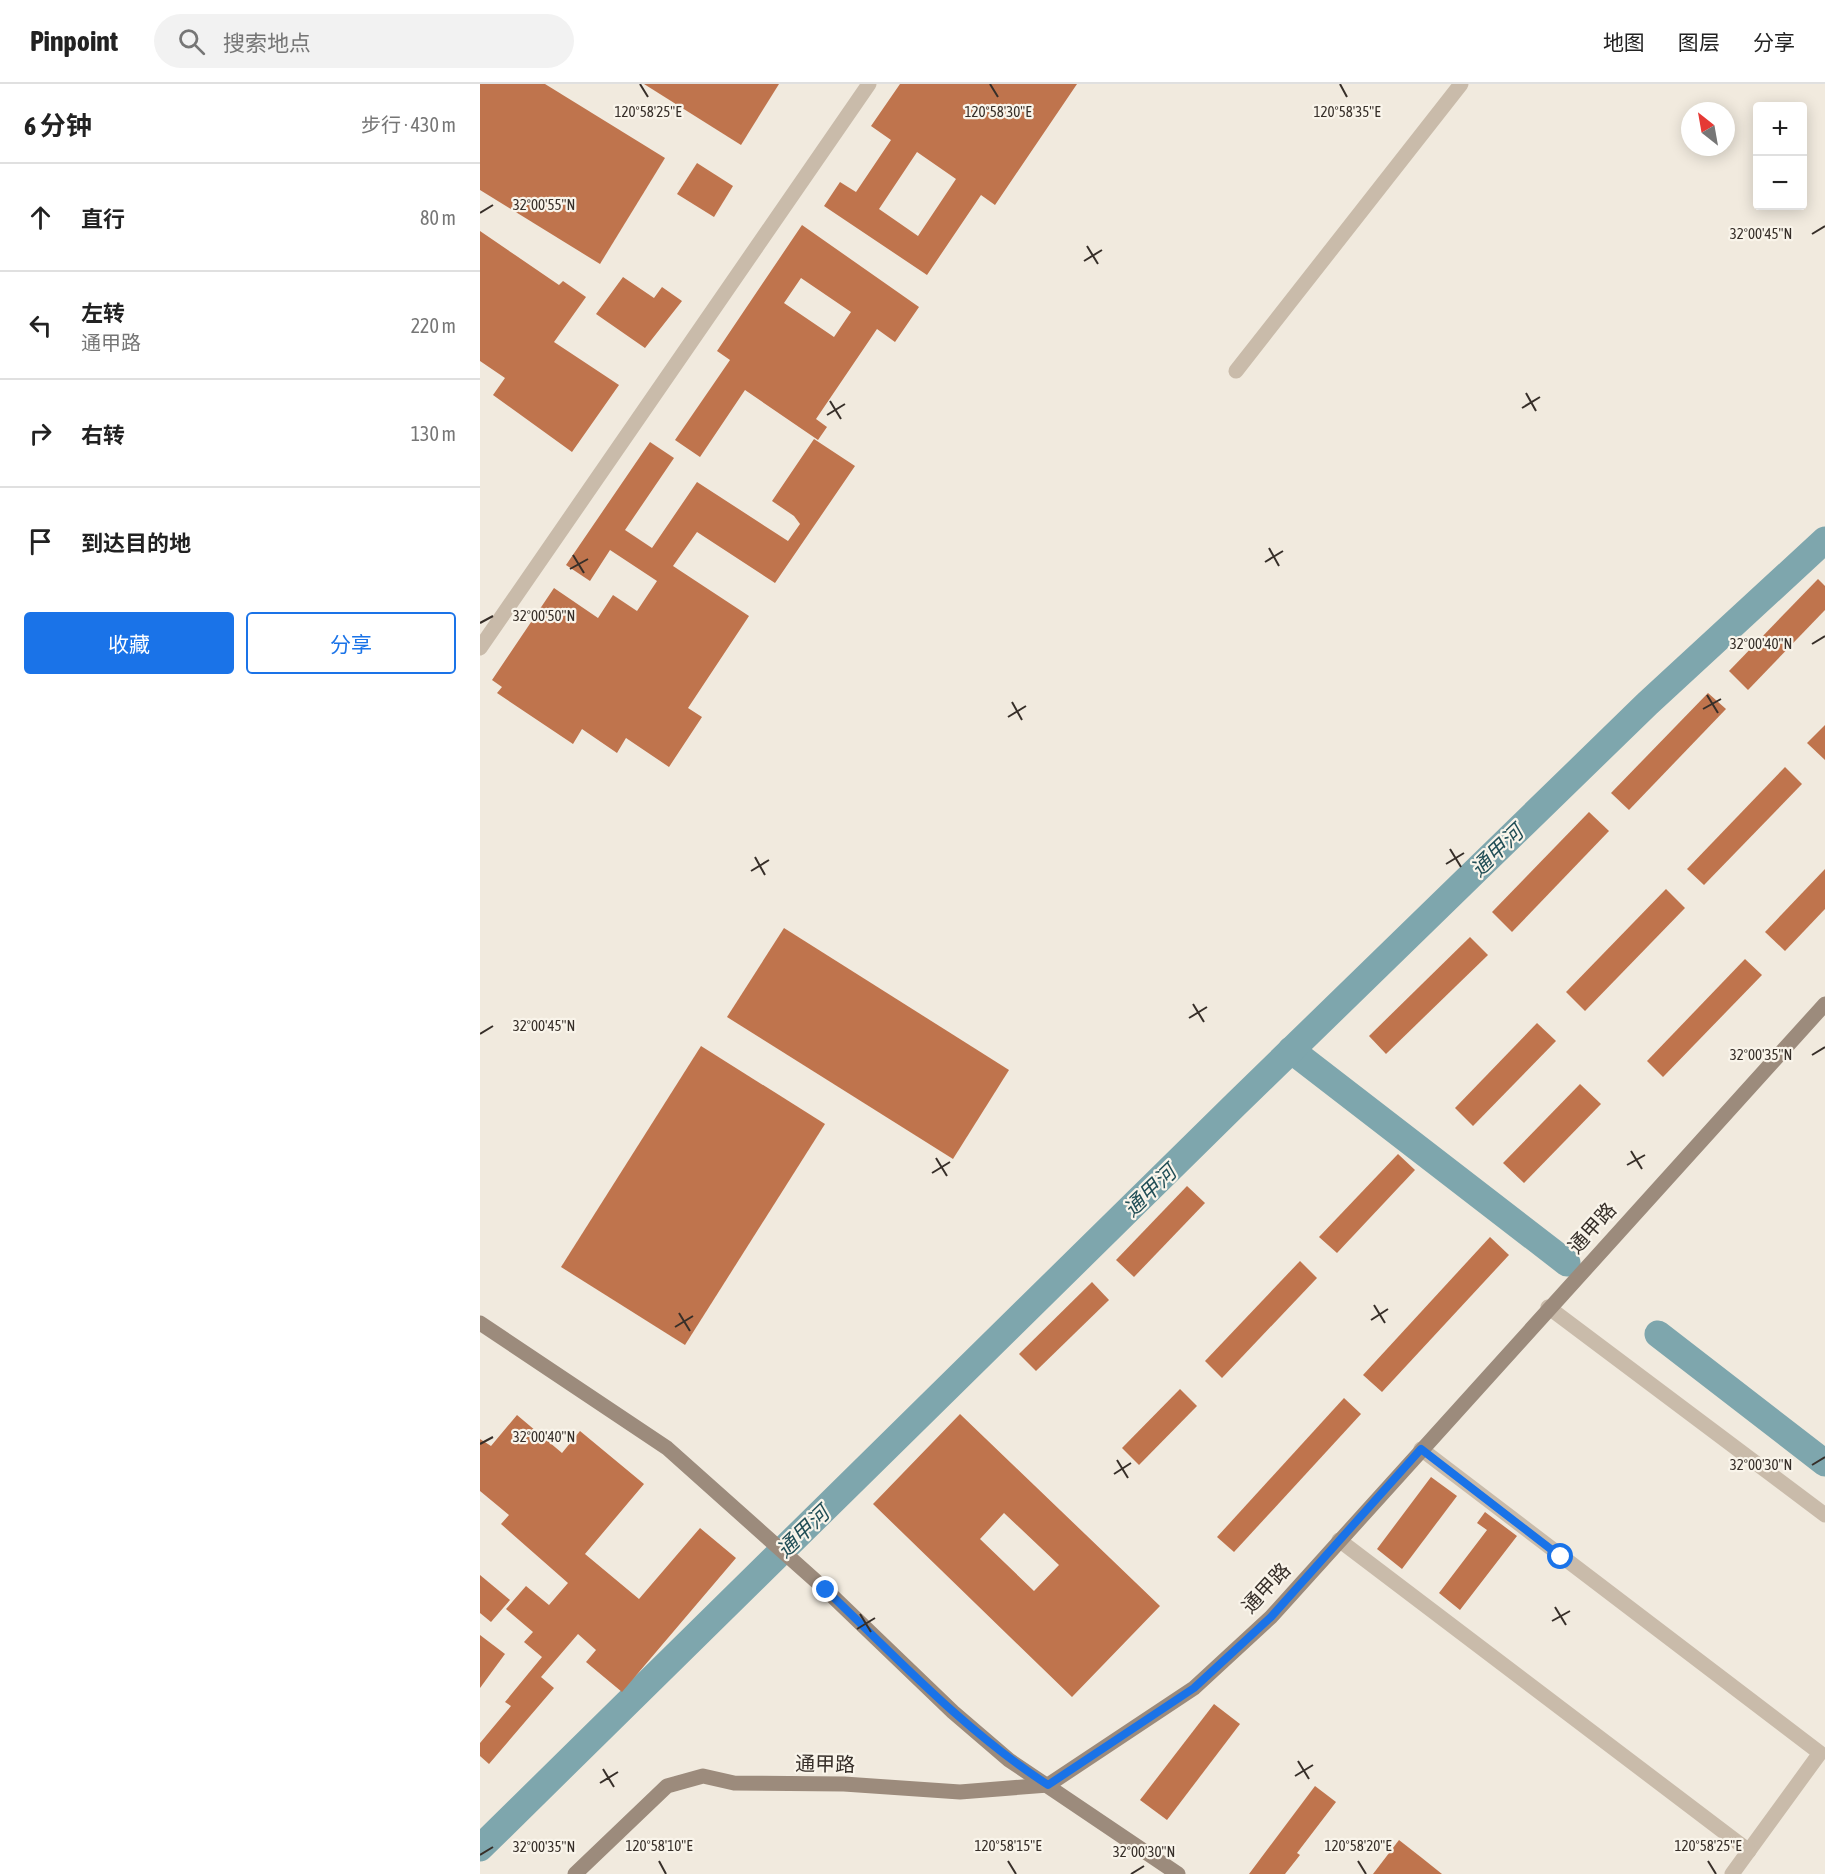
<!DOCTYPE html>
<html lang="zh">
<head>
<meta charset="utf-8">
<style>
  :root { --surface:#fff; --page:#f2f2f2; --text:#222; --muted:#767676; --line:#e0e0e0; --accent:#1a73e8 }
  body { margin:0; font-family:"Asap Condensed","Noto Sans SC",sans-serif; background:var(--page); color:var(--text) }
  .controls { position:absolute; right:18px; top:18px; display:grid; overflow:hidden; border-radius:6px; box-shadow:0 3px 15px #0003 }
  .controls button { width:54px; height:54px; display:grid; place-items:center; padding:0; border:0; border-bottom:2px solid var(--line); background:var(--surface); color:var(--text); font:30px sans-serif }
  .compass { position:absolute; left:1201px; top:18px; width:54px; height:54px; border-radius:50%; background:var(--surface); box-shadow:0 3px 15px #0003; rotate:329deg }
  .stop { position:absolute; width:18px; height:18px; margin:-14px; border:4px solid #1a73e8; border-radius:50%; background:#fff }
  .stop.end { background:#1a73e8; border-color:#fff; box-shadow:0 2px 6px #0008 }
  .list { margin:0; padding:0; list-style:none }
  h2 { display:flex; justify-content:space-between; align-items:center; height:78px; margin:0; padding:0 24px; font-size:26px }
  h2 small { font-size:20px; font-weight:400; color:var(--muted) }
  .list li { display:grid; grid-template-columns:39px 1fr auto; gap:18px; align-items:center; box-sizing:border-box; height:108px; padding:0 24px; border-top:2px solid var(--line) }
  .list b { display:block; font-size:22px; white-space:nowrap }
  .list p { margin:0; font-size:20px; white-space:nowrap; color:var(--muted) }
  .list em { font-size:20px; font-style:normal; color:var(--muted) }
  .actions { display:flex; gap:12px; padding:18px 24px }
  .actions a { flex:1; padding:14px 0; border:2px solid var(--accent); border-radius:6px; text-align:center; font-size:21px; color:var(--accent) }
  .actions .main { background:var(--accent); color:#fff }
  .icon { flex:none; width:33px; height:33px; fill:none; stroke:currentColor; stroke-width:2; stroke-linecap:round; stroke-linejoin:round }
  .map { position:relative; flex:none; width:1345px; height:1790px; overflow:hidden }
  header { display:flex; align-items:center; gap:36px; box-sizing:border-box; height:84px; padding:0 30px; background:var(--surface); border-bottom:2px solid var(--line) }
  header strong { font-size:28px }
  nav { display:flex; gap:33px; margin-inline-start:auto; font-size:21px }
  .search { width:420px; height:54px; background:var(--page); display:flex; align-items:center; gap:15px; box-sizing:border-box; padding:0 21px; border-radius:33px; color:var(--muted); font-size:22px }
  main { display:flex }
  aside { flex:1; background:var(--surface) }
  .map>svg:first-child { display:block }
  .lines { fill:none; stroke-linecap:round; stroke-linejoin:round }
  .river { stroke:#7ea6ad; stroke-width:27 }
  .building { fill:#bf744d; fill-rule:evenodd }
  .street { stroke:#c9bbaa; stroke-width:15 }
  .secondary { stroke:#9c8b7c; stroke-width:15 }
  .route { stroke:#1a73e8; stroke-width:8 }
  .ticks { fill:none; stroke:#372f29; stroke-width:2 }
  .labels { text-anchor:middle; stroke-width:4.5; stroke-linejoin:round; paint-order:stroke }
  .street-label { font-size:20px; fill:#372f29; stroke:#f9f4ea }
  .water-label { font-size:21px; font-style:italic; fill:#214e56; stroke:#f9f4ea }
  .ticks-label { font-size:15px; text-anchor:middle; fill:#372f29; stroke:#f9f4ea; stroke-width:4.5; stroke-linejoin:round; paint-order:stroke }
</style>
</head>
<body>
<header>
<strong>Pinpoint</strong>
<div class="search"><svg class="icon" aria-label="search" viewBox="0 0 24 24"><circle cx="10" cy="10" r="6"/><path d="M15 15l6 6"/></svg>搜索地点</div>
<nav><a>地图</a><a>图层</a><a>分享</a></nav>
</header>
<main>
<aside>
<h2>6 分钟<small>步行 · 430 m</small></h2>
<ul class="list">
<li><svg class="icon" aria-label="ahead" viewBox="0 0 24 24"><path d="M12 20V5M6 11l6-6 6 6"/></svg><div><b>直行</b></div><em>80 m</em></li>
<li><svg class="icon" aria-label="left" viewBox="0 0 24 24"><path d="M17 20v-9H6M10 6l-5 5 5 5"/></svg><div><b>左转</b><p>通甲路</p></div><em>220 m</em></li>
<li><svg class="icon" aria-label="right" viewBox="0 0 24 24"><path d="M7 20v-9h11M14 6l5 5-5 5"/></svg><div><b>右转</b></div><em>130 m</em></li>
<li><svg class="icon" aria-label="arrive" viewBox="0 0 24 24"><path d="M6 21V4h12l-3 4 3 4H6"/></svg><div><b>到达目的地</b></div></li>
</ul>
<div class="actions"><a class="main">收藏</a><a>分享</a></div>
</aside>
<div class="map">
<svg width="1345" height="1790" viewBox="0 0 1345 1790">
  <rect width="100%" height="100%" fill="#f1eade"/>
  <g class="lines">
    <g class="river">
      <polyline points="811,966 1087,1179"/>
      <polyline points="1178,1250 1345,1379"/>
      <polyline points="0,1764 756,1020 1167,620 1345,456"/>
    </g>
  </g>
  <g class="building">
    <polygon points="0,0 65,0 185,74 120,180 0,106"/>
    <polygon points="164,0 299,0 261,61"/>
    <path d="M 420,0 L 597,0 L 515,121 L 501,111 L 447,191 L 344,122 L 360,98 L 376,108 L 411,56 L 391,42 ZM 437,68 L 476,95 L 438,152 L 399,125 Z"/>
    <polygon points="217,79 253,102 234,133 197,110"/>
    <path d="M 322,141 L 439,223 L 415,258 L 397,245 L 336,335 L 347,343 L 338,356 L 265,306 L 220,373 L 195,356 L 250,276 L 237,267 ZM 321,194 L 371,228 L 354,253 L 304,219 Z"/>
    <polygon points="0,147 79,201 83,197 106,213 74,258 139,301 92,368 13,311 25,294 0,277"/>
    <polygon points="143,193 174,214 182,203 202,217 165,264 116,230"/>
    <polygon points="334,355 375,382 295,499 217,448 193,482 269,532 208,624 222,633 189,683 146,654 137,669 102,645 93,660 17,609 22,603 12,596 74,504 118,534 133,511 157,527 177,497 130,466 110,497 86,481 170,358 194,374 145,446 172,464 217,398 308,457 320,440 314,432 292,417"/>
    <polygon points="1338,495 1345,502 1345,526 1268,606 1249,587"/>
    <polygon points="1228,609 1246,625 1149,726 1131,709"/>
    <polygon points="1345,641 1345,676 1327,659"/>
    <polygon points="1305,683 1322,700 1224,801 1207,785"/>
    <polygon points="1109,728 1129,747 1032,848 1012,828"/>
    <polygon points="1345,785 1345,825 1305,867 1285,848"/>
    <polygon points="1186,805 1205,824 1105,927 1086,908"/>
    <polygon points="304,844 529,986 473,1075 247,933"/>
    <polygon points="990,853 1008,871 906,970 889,952"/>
    <polygon points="1265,875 1282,891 1183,993 1167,977"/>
    <polygon points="1057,939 1076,957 993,1042 975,1024"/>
    <polygon points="221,962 345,1040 205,1261 81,1183"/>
    <polygon points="1100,1000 1121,1020 1044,1099 1023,1079"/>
    <polygon points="918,1070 935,1086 857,1169 839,1153"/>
    <polygon points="707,1102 725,1119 654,1193 636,1176"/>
    <polygon points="1010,1153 1029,1171 902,1308 883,1291"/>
    <polygon points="820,1177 837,1194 742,1294 725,1277"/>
    <polygon points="612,1198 629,1216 556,1287 539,1270"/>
    <polygon points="700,1305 717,1322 659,1381 642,1364"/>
    <polygon points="864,1314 881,1330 754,1468 737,1453"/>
    <path d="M 480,1330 L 680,1522 L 592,1613 L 393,1420 ZM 524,1429 L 579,1481 L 554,1507 L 500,1455 Z"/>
    <polygon points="37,1331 82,1369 100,1347 164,1400 105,1470 159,1515 220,1444 256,1474 142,1608 106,1578 116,1566 98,1550 61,1593 74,1604 9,1680 0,1672 0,1659 31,1622 25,1618 62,1573 44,1558 53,1548 26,1525 46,1502 69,1521 88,1499 21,1440 29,1431 0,1407 0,1355 11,1362"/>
    <polygon points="951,1393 977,1412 922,1485 897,1465"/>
    <polygon points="1005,1428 1037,1452 980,1526 959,1509 1007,1446 997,1439"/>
    <polygon points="0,1491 30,1516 11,1538 0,1529"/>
    <polygon points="0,1551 25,1570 0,1604"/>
    <polygon points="734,1620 760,1640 687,1736 660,1716"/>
    <polygon points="835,1702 856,1718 817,1769 820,1771 805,1790 769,1790"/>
    <polygon points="919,1756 942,1774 962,1790 893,1790"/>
  </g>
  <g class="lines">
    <g class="street">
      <polyline points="756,287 981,0"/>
      <polyline points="0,564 389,0"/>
      <polyline points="1068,1223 1345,1431"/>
      <polyline points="941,1365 1340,1669 1252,1790"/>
      <polyline points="859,1456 1269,1767"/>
    </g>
    <g class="secondary">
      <polyline points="0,1239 187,1364 346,1506 473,1628 529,1676 698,1790"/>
      <polyline points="95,1790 187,1702 223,1692 254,1699 364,1700 480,1708 568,1701 714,1604 791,1533 1345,920"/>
    </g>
  </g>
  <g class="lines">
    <path class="route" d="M 346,1506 C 417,1574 485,1647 568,1701 L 714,1604 L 791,1533 L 941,1365 L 1081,1473"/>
  </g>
  <path class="ticks" d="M 160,0 L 168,13M 510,0 L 518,13M 860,0 L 867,13M 0,129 L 13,121M 1332,150 L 1345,142M 607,162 L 618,180M 604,177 L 622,166M 1046,309 L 1056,327M 350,317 L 361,335M 1042,324 L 1060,313M 347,331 L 365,320M 789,464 L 799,482M 93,471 L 104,489M 785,478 L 803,467M 90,485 L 108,475M 0,539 L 13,532M 1332,560 L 1345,552M 1227,611 L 1238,629M 532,618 L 542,636M 1223,625 L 1241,615M 528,633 L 546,622M 970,765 L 981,783M 275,773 L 285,791M 966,780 L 984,769M 271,787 L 289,776M 713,920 L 724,938M 709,934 L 727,923M 0,950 L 13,942M 1332,971 L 1345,963M 1151,1067 L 1162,1085M 456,1074 L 467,1092M 1147,1081 L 1165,1071M 452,1089 L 470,1078M 894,1221 L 905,1239M 199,1229 L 210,1247M 891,1236 L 908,1225M 195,1243 L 213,1232M 0,1360 L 13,1353M 637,1376 L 648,1394M 1332,1381 L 1345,1373M 634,1390 L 651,1379M 1075,1523 L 1086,1541M 380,1530 L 391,1548M 1072,1537 L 1090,1527M 377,1545 L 395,1534M 818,1677 L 829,1695M 123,1685 L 134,1703M 815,1692 L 833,1681M 120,1699 L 138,1688M 0,1771 L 13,1763M 179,1777 L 186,1790M 528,1777 L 536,1790M 878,1777 L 886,1790M 1228,1777 L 1236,1790M 651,1790 L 664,1782"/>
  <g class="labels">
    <g class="street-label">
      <text transform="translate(1112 1144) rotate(-48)" y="7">通甲路</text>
      <text transform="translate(786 1504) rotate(-47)" y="7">通甲路</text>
      <text transform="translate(345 1680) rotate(1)" y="7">通甲路</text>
    </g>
    <g class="water-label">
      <text transform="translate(1017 767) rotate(-44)" y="7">通甲河</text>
      <text transform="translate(670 1107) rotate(-44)" y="7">通甲河</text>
      <text transform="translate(323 1448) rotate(-44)" y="7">通甲河</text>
    </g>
  </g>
  <g class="ticks-label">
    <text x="168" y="33">120°58'25"E</text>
    <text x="518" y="33">120°58'30"E</text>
    <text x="867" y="33">120°58'35"E</text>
    <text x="64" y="126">32°00'55"N</text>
    <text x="1281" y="155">32°00'45"N</text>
    <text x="64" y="537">32°00'50"N</text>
    <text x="1281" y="565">32°00'40"N</text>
    <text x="64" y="947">32°00'45"N</text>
    <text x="1281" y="976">32°00'35"N</text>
    <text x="64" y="1358">32°00'40"N</text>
    <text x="1281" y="1386">32°00'30"N</text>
    <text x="179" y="1767">120°58'10"E</text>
    <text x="528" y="1767">120°58'15"E</text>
    <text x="878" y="1767">120°58'20"E</text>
    <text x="1228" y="1767">120°58'25"E</text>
    <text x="64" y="1768">32°00'35"N</text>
    <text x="664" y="1773">32°00'30"N</text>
  </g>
</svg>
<div class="controls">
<button>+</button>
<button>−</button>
</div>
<svg class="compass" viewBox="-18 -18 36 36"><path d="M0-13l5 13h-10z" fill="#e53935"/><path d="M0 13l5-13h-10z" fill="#767676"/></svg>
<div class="stop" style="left:1081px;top:1473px"></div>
<div class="stop end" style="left:346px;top:1506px"></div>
</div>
</main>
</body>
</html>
